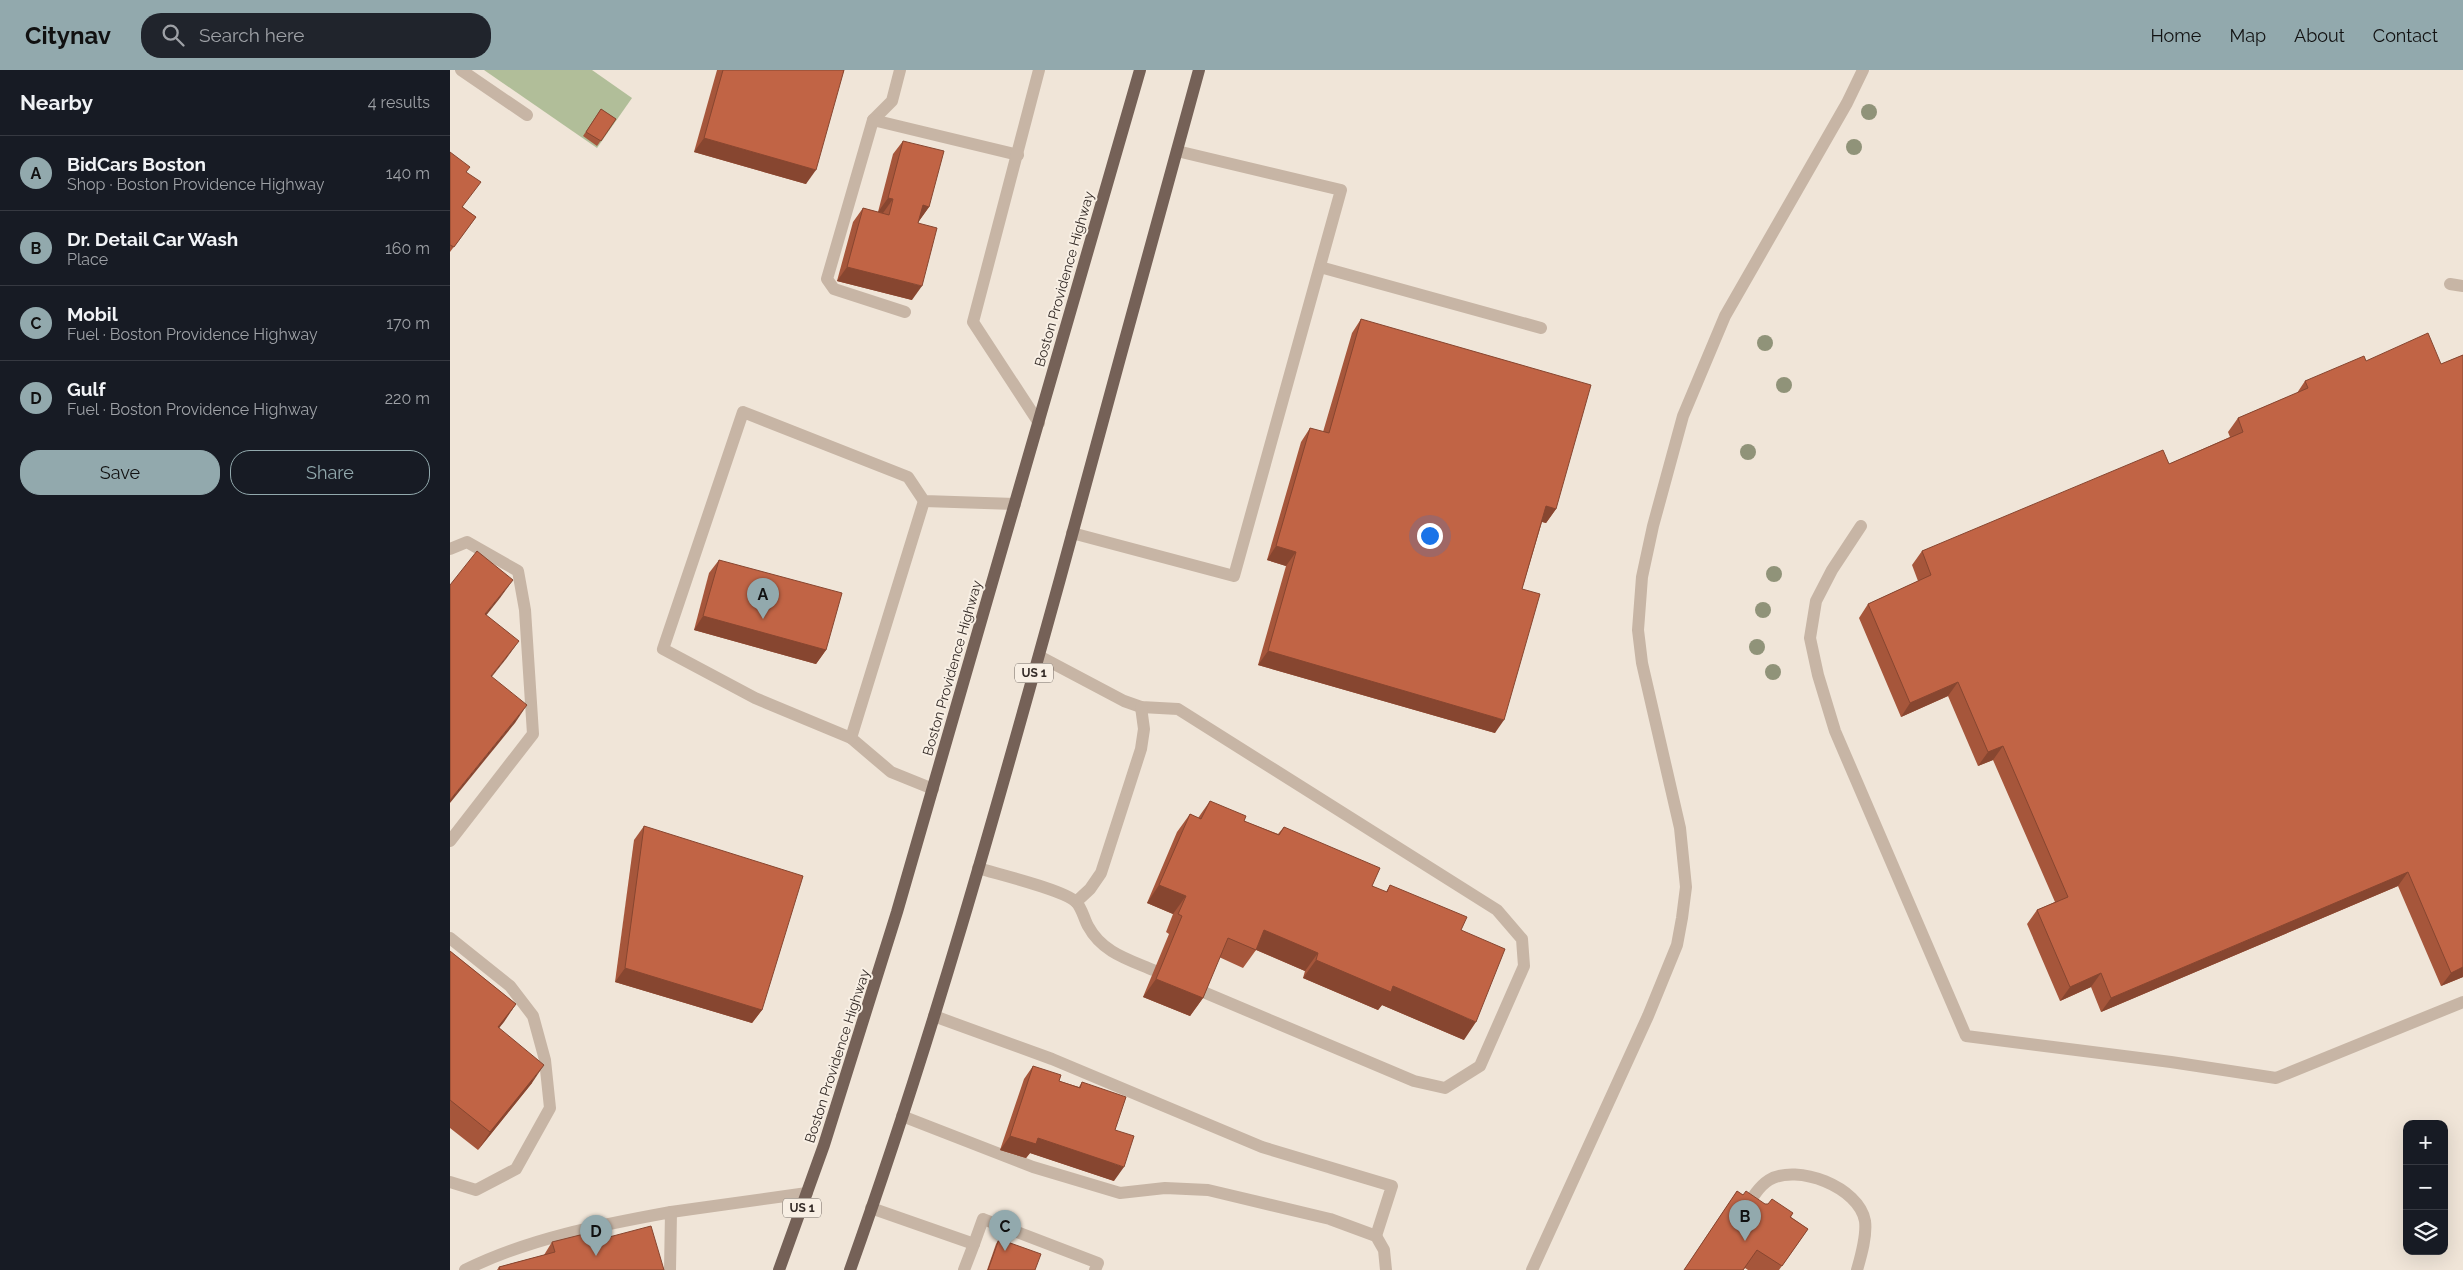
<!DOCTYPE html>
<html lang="en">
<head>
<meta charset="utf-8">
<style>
  :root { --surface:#171b24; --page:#20242c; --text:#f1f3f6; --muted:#9ea1a6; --line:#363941; --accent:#92a9ad }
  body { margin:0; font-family:Raleway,sans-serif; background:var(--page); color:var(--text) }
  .controls { position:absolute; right:15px; bottom:15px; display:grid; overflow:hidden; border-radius:10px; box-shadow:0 5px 20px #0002 }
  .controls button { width:45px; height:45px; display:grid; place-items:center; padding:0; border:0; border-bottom:1px solid var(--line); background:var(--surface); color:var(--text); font:25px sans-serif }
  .you { position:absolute; left:979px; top:465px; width:18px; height:18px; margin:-12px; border:4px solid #fff; border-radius:50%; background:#1a73e8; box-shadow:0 0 0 8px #1a73e833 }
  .badge { display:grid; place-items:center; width:32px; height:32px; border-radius:50%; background:var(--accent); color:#111; font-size:16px; font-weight:700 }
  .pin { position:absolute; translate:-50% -41px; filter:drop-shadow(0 1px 2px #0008) }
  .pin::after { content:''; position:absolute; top:26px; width:18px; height:15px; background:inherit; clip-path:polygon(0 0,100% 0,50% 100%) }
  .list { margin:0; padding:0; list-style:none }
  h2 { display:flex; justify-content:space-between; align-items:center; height:65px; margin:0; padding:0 20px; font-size:21px }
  h2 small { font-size:16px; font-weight:400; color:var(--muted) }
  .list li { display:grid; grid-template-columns:32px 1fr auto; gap:15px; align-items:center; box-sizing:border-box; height:75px; padding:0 20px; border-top:1px solid var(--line) }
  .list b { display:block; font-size:19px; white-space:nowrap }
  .list p { margin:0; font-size:16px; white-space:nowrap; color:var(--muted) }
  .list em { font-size:16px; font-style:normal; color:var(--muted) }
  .actions { display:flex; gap:10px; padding:15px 20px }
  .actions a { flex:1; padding:11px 0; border:1px solid var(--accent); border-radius:20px; text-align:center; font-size:18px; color:var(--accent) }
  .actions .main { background:var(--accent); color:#111 }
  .icon { flex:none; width:28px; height:28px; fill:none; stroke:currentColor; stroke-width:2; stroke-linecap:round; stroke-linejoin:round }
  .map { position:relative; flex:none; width:2013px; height:1200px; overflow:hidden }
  header { display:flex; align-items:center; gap:30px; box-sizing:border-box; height:70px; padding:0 25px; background:var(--accent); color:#111 }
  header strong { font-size:24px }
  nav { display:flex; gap:28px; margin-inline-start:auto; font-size:18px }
  .search { width:350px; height:45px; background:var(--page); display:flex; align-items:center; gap:12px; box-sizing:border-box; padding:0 18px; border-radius:20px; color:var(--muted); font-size:19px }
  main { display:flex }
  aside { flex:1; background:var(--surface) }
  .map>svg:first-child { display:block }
  .grass { fill:#b1be99 }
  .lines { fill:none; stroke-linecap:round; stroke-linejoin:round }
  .service { stroke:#c7b5a5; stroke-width:12 }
  .minor { stroke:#c7b5a5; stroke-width:12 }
  .primary { stroke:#756157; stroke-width:12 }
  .tree { fill:#909379 }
  .wall { fill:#a6563b }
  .shaded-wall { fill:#874630 }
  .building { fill:#c16445; stroke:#874630 }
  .labels { text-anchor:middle; stroke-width:4; stroke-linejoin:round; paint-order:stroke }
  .shield { fill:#f8efe4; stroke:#6e655f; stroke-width:1 }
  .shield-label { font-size:12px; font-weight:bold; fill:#332a26 }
  .street-label { font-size:14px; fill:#332a26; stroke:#f8efe4 }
</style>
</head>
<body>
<header>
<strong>Citynav</strong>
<div class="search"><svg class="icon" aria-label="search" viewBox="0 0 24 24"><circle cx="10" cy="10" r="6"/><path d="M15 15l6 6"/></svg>Search here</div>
<nav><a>Home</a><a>Map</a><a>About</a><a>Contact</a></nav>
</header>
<main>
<aside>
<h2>Nearby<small>4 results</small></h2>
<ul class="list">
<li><span class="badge">A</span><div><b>BidCars Boston</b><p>Shop · Boston Providence Highway</p></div><em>140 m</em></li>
<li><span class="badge">B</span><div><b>Dr. Detail Car Wash</b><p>Place</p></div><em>160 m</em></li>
<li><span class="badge">C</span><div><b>Mobil</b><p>Fuel · Boston Providence Highway</p></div><em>170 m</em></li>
<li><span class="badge">D</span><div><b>Gulf</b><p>Fuel · Boston Providence Highway</p></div><em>220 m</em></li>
</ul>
<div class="actions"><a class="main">Save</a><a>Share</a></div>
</aside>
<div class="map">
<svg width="2013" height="1200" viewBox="0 0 2013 1200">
  <rect width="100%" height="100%" fill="#f0e5d8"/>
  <polygon class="grass" points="34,0 142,0 182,28 147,78"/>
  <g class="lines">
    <g class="service">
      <polyline points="423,50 442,31 450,0"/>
      <polyline points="870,197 1091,258"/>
      <polyline points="2000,214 2013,216"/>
      <polyline points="455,242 384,219 377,209 423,50 568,85"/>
      <polyline points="589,353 523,252 589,0"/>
      <polyline points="474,431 401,668 441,702 483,719"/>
      <polyline points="1411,456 1382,500 1366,531 1360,568 1368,605 1385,661 1516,966 1721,992 1826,1008 2013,932"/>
      <polyline points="622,463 784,506 891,120 727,81"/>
      <polyline points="0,479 17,472 68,501 75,540 83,664 0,771"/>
      <polyline points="589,586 674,631 691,637 728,639 1047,840 1072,869 1074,896 1030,996 995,1018 964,1011 751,921"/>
      <polyline points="401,668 305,628 213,579 293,342 458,407 474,431 565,434"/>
      <path d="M 528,798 C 547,804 615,820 626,832 C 632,838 634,849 638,856 C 652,882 677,889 703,900"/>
      <polyline points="626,832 640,819 651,803 691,679 694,659 691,637"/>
      <polyline points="0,868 60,916 83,946 95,990 100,1038 66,1099 26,1120 0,1112"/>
      <polyline points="484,946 602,989 812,1077 942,1116 926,1166"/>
      <polyline points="452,1046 583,1097 670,1123 715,1118 758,1120 880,1149 926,1166 934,1180 936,1200"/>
      <polyline points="421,1138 524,1174 514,1200"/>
      <path d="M 1295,1140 C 1301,1130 1308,1117 1319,1110 C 1347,1093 1409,1117 1415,1151 C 1417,1166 1411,1186 1407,1200"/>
      <polyline points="221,1142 357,1123"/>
      <polyline points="524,1174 533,1149 648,1193 645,1200"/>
      <path d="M 15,1200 C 80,1168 150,1155 221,1142 L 220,1200"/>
      <polyline points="1082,1200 1198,946 1227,875 1232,848 1236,817 1230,758 1192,593 1188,560 1192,507 1203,456 1233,346 1275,246 1397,33 1413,0"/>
    </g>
    <polyline class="minor" points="11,0 77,45"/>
    <g class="primary">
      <polyline points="329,1200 374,1075 447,842 690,0"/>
      <path d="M 400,1200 C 481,973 546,741 610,509 C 656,339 702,170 749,0"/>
    </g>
  </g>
  <g class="tree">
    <circle cx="1419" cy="42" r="8"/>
    <circle cx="1404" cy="77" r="8"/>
    <circle cx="1315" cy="273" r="8"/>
    <circle cx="1334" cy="315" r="8"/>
    <circle cx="1298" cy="382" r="8"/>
    <circle cx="1324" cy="504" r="8"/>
    <circle cx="1313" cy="540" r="8"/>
    <circle cx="1307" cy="577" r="8"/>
    <circle cx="1323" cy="602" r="8"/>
  </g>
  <g class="wall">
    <polygon points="267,0 394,0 356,114 244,82"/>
    <polygon points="151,39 166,49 147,76 133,66"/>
    <polygon points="453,71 479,137 469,151 468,153 462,230 387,211 403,152 413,138 428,142 443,84"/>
    <polygon points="0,82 16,102 13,137 26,147 0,182"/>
    <polygon points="911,249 1106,439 1096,453 1092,452 1072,519 1045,663 808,595 836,496 817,490 851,372 860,358 873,362 902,263"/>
    <polygon points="2013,285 2013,907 1991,916 1948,816 1651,942 1641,917 1610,931 1577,854 1587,840 1605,832 1543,690 1528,696 1498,626 1451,647 1409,548 1418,534 1468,511 1462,495 1472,481 1719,394 1780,367 1778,362 1788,348 1847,323 1855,311 1916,291 1991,294"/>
    <polygon points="269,490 376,580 366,594 244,560 259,503"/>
    <polygon points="760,731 794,751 828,764 834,757 922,816 936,822 940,815 1011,860 1014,970 932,935 928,940 853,908 855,901 806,880 793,898 769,887 753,928 740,946 693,927 719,864 716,862 723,844 697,833 727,762 740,744 748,748"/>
    <polygon points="194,756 312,940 302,953 165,912 184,770"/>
    <polygon points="0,881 66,934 49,958 82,1013 28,1080 0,1058"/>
    <polygon points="583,996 609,1011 629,1017 632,1012 665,1060 664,1111 580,1083 576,1088 550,1080 574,1009"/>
    <polygon points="1287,1121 1293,1125 1315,1134 1343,1143 1341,1147 1358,1159 1329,1200 1298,1200 1295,1198 1293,1200 1234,1200"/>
    <polygon points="549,1169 585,1200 537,1200 546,1174"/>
    <polygon points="144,1171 214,1200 47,1200 49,1197 94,1185 102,1172"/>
  </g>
  <g class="shaded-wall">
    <polygon points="254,68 366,100 356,114 244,82"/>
    <polygon points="438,128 443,129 433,143 428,142"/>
    <polygon points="473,135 479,137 469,151 463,149"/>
    <polygon points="397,197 472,216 462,230 387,211"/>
    <polygon points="1096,436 1106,439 1096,453 1086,450"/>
    <polygon points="826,476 846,482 836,496 817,490"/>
    <polygon points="63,510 50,528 23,562 35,544"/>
    <polygon points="253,546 376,580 366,594 244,560"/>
    <polygon points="69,571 56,589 28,624 41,606"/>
    <polygon points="818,581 1054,650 1045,663 808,595"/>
    <polygon points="1508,612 1498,626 1451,647 1460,633"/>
    <polygon points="77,635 65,653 0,733 0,730"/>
    <polygon points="1553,676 1543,690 1528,696 1538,682"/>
    <polygon points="1958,802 1948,816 1651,942 1661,928"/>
    <polygon points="709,815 736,826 723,844 697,833"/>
    <polygon points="814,860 868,883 855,901 802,878"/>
    <polygon points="866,890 943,916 1026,952 1014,970 932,935 928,940 853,908"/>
    <polygon points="2013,897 2013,907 1991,916 2001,903"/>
    <polygon points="175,898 312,940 302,953 165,912"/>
    <polygon points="1651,903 1641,917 1610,931 1620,917"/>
    <polygon points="706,909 753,928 740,946 693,927"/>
    <polygon points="66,934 54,952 35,975 48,957"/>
    <polygon points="94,995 82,1013 28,1080 40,1062"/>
    <polygon points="560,1066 588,1068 674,1097 664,1111 580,1083 576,1088 550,1080"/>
  </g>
  <g class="building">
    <polygon points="273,0 394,0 366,100 254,68"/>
    <polygon points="151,39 166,49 151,71 136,62"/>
    <polygon points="453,71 494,81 479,137 473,135 468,153 487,158 472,216 397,197 413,138 439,145 443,129 438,128"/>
    <polygon points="0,82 20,97 16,102 31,112 12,137 26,147 4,177 0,175"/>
    <polygon points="911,249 1141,315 1106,439 1096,436 1072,519 1090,524 1054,650 818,581 846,482 826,476 860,358 879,363"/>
    <polygon points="1978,263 1991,294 2013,285 2013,897 2001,903 1958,802 1661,928 1651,903 1620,917 1587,840 1618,827 1553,676 1538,682 1508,612 1460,633 1418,534 1481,505 1472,481 1713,380 1719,394 1793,362 1788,348 1858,318 1855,311 1914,286 1916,291"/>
    <polygon points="27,481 63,510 35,544 69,571 41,606 77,635 0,730 0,515"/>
    <polygon points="269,490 392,523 376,580 253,546"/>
    <polygon points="760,731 796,746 794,751 829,765 834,757 930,798 922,816 937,822 940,815 1017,847 1011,860 1055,879 1026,952 943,916 941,922 866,890 868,883 814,860 806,880 778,868 753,928 706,909 732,846 728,844 736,826 709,815 740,744 751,749"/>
    <polygon points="194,756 353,806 312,940 175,898"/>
    <polygon points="0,881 66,934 48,957 94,995 40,1062 0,1030"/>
    <polygon points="583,996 611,1005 609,1011 630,1018 632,1012 676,1027 665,1060 684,1066 674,1097 588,1068 586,1074 560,1066"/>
    <polygon points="1287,1121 1293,1125 1296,1121 1315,1134 1318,1134 1322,1129 1343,1143 1340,1147 1358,1159 1332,1196 1307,1180 1293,1200 1234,1200"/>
    <polygon points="201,1156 214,1200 50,1200 49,1197 105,1182 102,1172 142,1162 144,1171"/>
    <polygon points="549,1169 591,1184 585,1200 538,1200"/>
  </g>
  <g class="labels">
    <g class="shield">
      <rect x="565" y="593.5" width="38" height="19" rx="4"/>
      <rect x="333" y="1128.5" width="38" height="19" rx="4"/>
    </g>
    <g class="shield-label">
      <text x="584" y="607">US 1</text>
      <text x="352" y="1142">US 1</text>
    </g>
    <g class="street-label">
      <text transform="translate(614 209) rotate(-74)" y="5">Boston Providence Highway</text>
      <text transform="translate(502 598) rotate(-74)" y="5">Boston Providence Highway</text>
      <text transform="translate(387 986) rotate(-72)" y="5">Boston Providence Highway</text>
    </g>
  </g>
</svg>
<div class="controls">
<button>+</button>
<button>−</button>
<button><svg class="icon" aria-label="layers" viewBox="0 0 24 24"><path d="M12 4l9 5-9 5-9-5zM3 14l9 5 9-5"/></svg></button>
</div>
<div class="you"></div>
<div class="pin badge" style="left:313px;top:549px">A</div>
<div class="pin badge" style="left:1295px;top:1171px">B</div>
<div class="pin badge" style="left:555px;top:1181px">C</div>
<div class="pin badge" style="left:146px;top:1186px">D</div>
</div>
</main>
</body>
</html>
